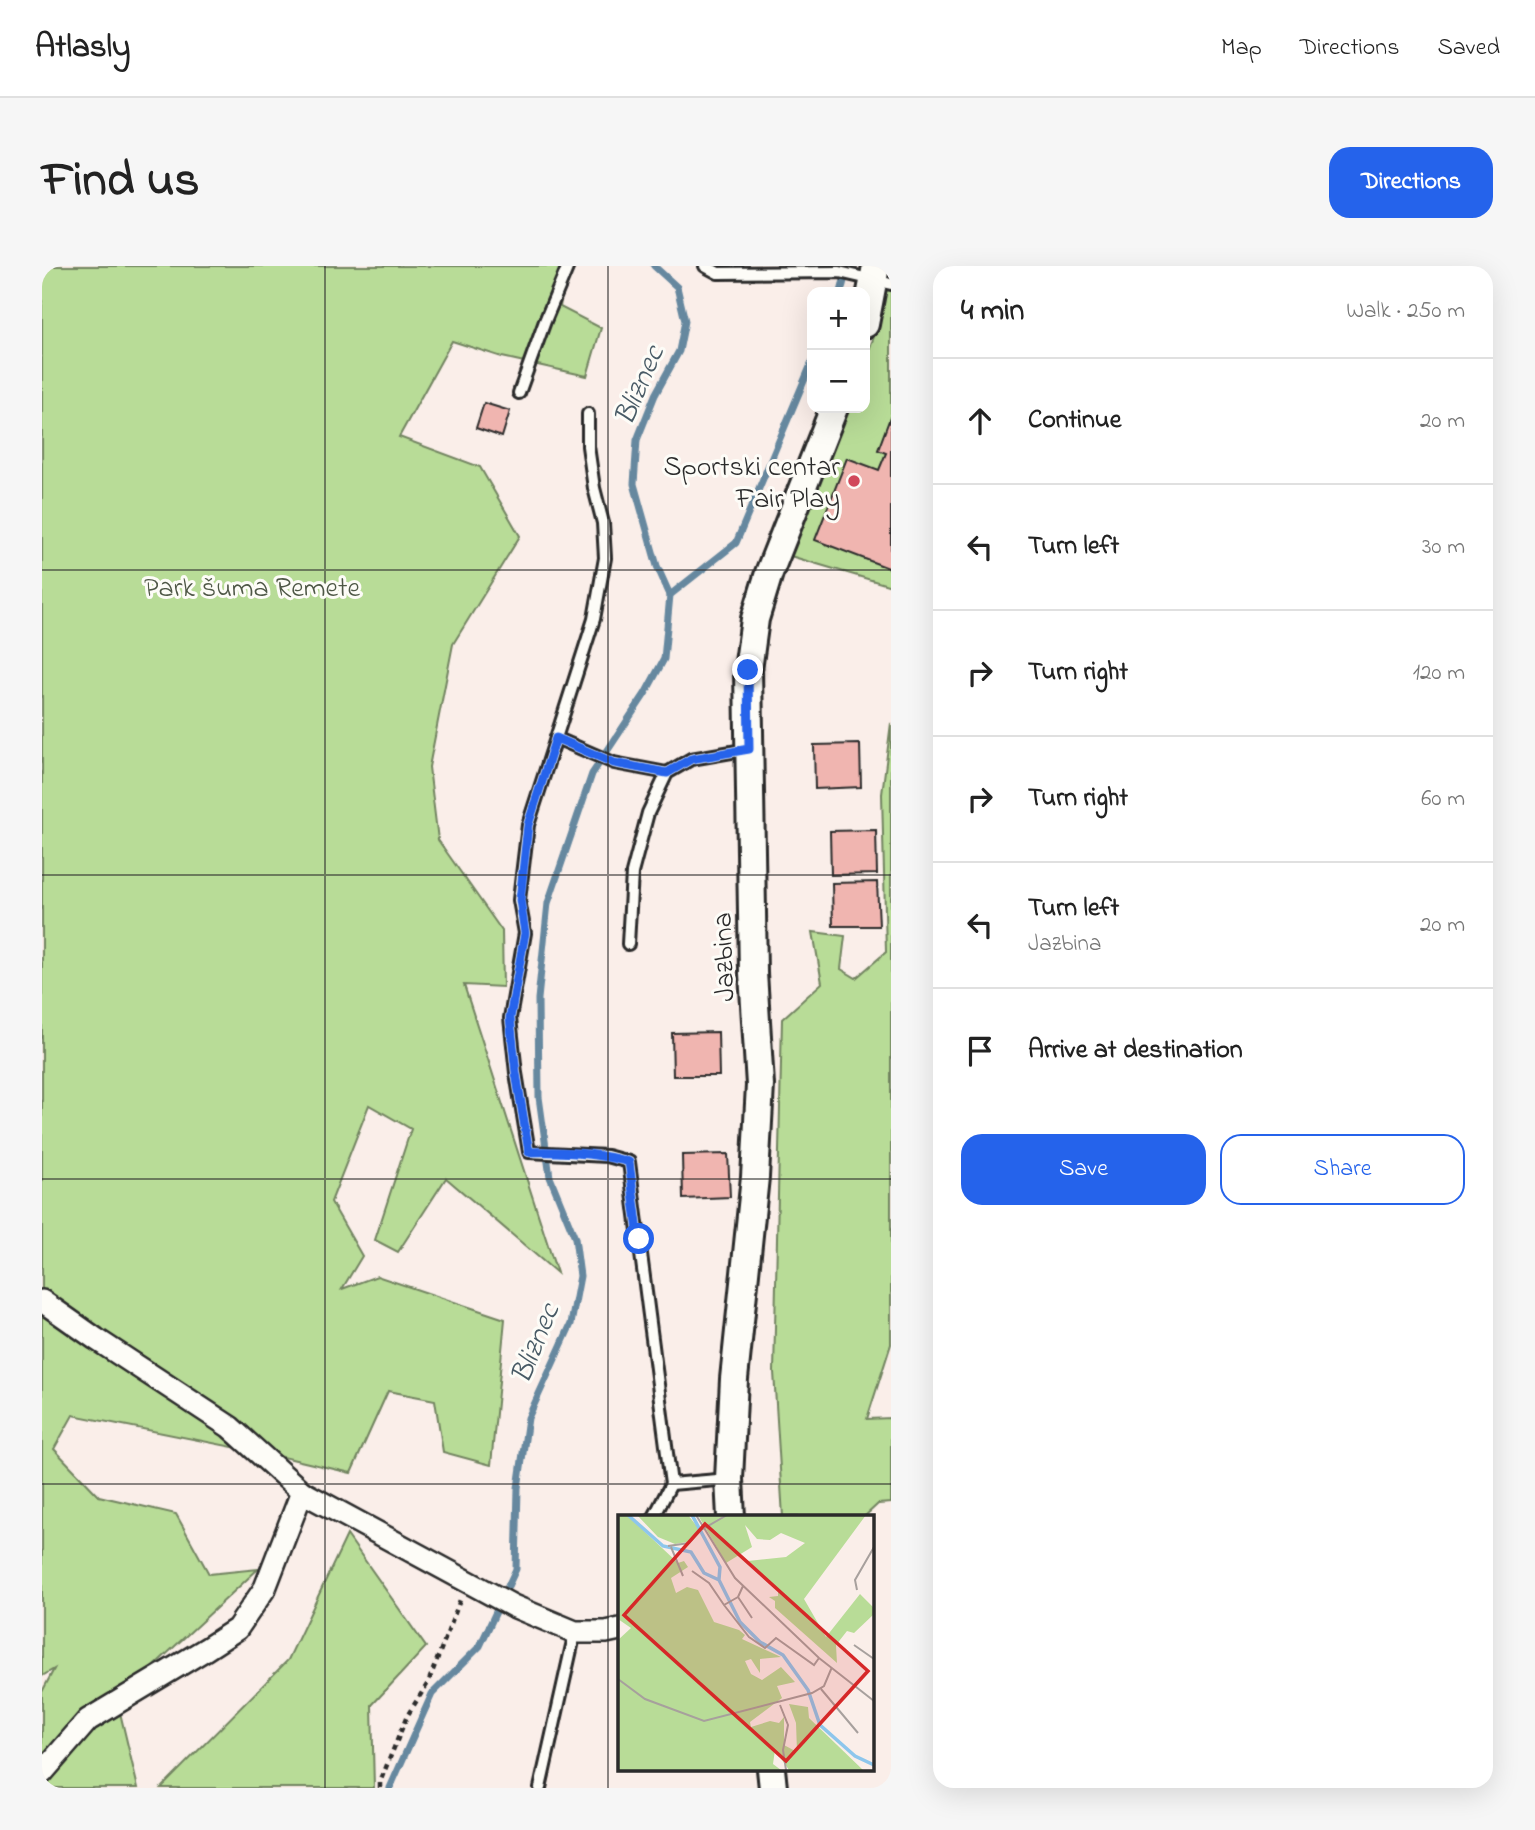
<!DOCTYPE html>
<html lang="en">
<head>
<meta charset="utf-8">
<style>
  :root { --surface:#fff; --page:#f6f6f6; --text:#222; --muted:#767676; --line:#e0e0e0; --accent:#2563eb }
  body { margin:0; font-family:"Indie Flower",sans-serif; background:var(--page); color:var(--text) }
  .controls { position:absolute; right:21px; top:21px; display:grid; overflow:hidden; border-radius:14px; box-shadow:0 7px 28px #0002 }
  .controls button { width:63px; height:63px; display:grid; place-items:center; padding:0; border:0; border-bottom:2px solid var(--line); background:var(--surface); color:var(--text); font:35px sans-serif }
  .stop { position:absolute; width:21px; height:21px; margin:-16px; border:5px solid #2563eb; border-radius:50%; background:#fff }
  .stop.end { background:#2563eb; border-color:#fff; box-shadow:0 2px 7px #0008 }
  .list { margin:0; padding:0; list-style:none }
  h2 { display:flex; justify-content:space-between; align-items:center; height:91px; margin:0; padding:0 28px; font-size:30px }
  h2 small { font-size:23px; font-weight:400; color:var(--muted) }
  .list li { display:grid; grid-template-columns:46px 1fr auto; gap:21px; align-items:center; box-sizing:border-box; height:126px; padding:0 28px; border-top:2px solid var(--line) }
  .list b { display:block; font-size:26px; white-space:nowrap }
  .list p { margin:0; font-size:23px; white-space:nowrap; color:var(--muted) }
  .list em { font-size:23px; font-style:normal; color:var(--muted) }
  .actions { display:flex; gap:14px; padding:21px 28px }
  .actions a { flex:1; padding:16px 0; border:2px solid var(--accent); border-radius:21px; text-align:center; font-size:24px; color:var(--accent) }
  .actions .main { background:var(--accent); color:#fff }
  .icon { flex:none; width:38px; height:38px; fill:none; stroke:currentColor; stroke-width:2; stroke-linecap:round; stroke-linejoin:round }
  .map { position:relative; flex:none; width:849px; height:1522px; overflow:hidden; border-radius:21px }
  header { display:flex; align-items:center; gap:42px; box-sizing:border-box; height:98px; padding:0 35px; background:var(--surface); border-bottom:2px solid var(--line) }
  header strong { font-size:33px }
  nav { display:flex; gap:38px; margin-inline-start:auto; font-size:24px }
  .intro { display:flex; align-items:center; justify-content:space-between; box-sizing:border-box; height:168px; padding:0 42px }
  h1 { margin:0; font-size:49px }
  .button { padding:18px 32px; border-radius:21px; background:var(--accent); color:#fff; font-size:24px; font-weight:700 }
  main { display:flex; gap:42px; padding:0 42px }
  aside { flex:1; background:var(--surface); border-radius:21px; box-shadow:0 7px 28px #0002 }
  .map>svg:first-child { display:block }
  .green { fill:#b8dc97; stroke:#728461; stroke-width:2 }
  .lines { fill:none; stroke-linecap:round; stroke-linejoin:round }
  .stream { stroke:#66889f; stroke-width:7 }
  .building { fill:#f0b5b0; stroke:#2b2b2b; stroke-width:2 }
  .service-casing { stroke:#2b2b2b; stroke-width:16 }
  .minor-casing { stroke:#2b2b2b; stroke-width:26 }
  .tertiary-casing { stroke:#2b2b2b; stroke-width:32 }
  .path { stroke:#2b2b2b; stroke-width:4.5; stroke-dasharray:5 5; stroke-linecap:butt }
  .service { stroke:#fdfcf7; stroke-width:10 }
  .minor { stroke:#fdfcf7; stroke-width:21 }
  .tertiary { stroke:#fdfcf7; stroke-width:26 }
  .route { stroke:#2563eb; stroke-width:9 }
  .grid { fill:none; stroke:#2b2b2b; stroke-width:2; stroke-opacity:0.55 }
  .poi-dot { fill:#d1495b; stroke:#fdfcf7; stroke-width:2.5 }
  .labels { text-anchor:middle; stroke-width:6; stroke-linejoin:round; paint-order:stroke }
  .poi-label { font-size:28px; fill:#2b2b2b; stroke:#fdfcf7; text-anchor:end }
  .park-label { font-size:28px; fill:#4e5746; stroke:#fdfcf7 }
  .street-label { font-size:28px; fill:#2b2b2b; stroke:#fdfcf7 }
  .water-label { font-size:30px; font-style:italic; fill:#485a65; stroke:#fdfcf7 }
  .inset-river { fill:none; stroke:#8dc6ec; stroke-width:3.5 }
  .inset-road { fill:none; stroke:#a7a09d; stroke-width:2 }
  .view { fill:#d62828; fill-opacity:0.15; stroke:#d62828; stroke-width:3.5 }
  .inset-edge { fill:none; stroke:#2b2b2b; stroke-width:3.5 }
</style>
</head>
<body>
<header>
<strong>Atlasly</strong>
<nav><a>Map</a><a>Directions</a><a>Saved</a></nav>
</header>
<div class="intro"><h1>Find us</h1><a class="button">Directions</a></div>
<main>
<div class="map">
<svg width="849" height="1522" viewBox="0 0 849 1522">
  <rect width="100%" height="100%" fill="#faeee9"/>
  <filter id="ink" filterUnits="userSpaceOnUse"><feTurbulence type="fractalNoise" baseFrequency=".0143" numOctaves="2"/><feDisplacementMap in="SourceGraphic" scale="14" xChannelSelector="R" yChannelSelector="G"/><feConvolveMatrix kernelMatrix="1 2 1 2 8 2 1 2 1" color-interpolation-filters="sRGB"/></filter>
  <g filter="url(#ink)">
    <g class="green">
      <polygon points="0,0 524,0 518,41 559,62 545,110 460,91 410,75 357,171 438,201 478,270 411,378 387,501 396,574 460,665 461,721 422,719 515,1007 404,912 356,986 333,974 369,863 327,839 289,936 320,990 300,1023 335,1010 463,1053 449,1199 401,1186 393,1134 346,1125 309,1207 241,1191 31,1149 12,1183 57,1230 134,1248 167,1308 216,1303 75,1434 96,1522 0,1522 0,1426 12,1403 0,1410"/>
      <polygon points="846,0 849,0 849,320 745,289 804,142 823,142 823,94 835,63"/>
      <polygon points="849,457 849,1078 825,1153 849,1152 849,1237 836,1238 822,1251 741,1251 732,1106 740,753 780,717 771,666 803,670 799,703 814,712 844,686 840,528"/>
      <polygon points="305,1269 384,1381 330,1439 332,1522 119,1522 246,1394"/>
    </g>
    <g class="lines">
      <g class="stream">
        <polyline points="799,26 806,0"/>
        <polyline points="628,329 694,277 770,96"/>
        <polyline points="348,1522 390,1428 438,1380 474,1303 476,1222 486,1152 529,1058 538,1010 533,972 508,911 497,831 496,733 506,637 550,508 603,428 622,393 628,329 615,300 592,218 595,174 613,129 637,85 643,55 635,21 612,0"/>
      </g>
    </g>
    <g class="building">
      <polygon points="442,137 468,145 460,171 434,162"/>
      <polygon points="849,149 849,303 773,274 805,192 837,204 844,187 836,184"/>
      <polygon points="818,478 819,521 773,523 772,479"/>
      <polygon points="834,564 835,608 789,609 788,565"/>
      <polygon points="835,616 837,660 791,660 790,617"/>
      <polygon points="676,766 677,810 631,810 630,767"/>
      <polygon points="686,888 688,931 641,933 640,889"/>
    </g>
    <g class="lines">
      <defs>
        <g id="service">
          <polyline points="663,0 676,7 797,6 849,18"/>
          <polyline points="477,127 503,55 526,0"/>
          <polyline points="546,148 546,180 552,222 561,257 563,292 552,353 514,472 572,497 625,507"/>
          <polyline points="514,472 486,559 477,634 483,667 468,752 474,807 487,886 565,890 587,896 629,1218 687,1213"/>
          <polyline points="586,678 590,607 606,547 625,507 649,493 707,483"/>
          <polyline points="612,1251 629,1218"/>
          <polyline points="498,1522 533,1366"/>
        </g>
        <g id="minor">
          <polyline points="0,1035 54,1073 188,1161 260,1226 471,1340 533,1366 564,1366 578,1363"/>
          <polyline points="0,1507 46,1454 164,1383 195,1363 223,1322 260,1226"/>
        </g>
        <g id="tertiary">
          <polyline points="823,58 834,0"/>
          <polyline points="689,1251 687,1213 692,1113 713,911 718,819 711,707 706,404 713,353 727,307 792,142"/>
          <polyline points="729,1503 731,1522"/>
        </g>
      </defs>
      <use href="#service" class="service-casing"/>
      <use href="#minor" class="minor-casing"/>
      <use href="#tertiary" class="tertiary-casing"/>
      <polyline class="path" points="338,1522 338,1516 365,1450 386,1417 418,1334"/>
      <use href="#service" class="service"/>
      <use href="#minor" class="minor"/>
      <use href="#tertiary" class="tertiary"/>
    </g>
  </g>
  <g class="lines" filter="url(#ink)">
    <path class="route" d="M 597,973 L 587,896 C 555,887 521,885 487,886 L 474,807 L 468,752 L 483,667 L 478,634 L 486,559 L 514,472 L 572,497 L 625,507 L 649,493 L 707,483 L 706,404"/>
  </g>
  <path class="grid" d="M 283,0 L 283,1522M 566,0 L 566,1522M 0,304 L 849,304M 0,609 L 849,609M 0,913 L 849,913M 0,1218 L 849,1218"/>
  <circle class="poi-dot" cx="812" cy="215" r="7"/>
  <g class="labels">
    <g class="poi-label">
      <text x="798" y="209">Sportski centar<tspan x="798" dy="32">Fair Play</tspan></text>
    </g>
    <g class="park-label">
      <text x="210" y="330">Park šuma Remete</text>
    </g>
    <g class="street-label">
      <text transform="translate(680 691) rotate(-92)" y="10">Jazbina</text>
    </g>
    <g class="water-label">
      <text transform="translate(596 119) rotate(-67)" y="10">Bliznec</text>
      <text transform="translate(492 1077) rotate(-68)" y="10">Bliznec</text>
    </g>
  </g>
  <g transform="translate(576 1249)">
    <rect width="256" height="256" fill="#faeee9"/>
    <path d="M 9,0 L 60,48 L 66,46 L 70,52 L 53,63 L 58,78 L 69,72 L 80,75 L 96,107 L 121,115 L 127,120 L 124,124 L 163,142 L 142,144 L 142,158 L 133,144 L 127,146 L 133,159 L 144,165 L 163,152 L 177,167 L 159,171 L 164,183 L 132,207 L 133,212 L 152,206 L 161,208 L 166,202 L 166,230 L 179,237 L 178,208 L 171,189 L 190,192 L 191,203 L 245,255 L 171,255 L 157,235 L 155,249 L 163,255 L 0,255 L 0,125 L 13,113 L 0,104 L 0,1 ZM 19,0 L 70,0 L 81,14 L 69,27 L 57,29 L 40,22 ZM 80,0 L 248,0 L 186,84 L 208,122 L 242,79 L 255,92 L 255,100 L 236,118 L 229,116 L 218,130 L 219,148 L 157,93 L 157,86 L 151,82 L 160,81 L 160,76 L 130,46 L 168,42 L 187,28 L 163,18 L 152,25 L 139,24 L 127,10 L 134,32 L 108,48 Z" fill="#b8dc97"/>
    <path class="inset-river" d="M 10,0 L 45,31 L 73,37 L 86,58 L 101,65 L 122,107 L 142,127 L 165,140 L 190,175 L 202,210 L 237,241 L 256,250M 74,0 L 102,52 L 101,64"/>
    <path class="inset-road" d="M 78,0 L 117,63 L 201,143 L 256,186M 50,31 L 71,28 L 83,15 L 109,0M 53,32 L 65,61M 74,56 L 91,68 L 106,90 L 120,82M 125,71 L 120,82 L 134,103M 239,75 L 237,65 L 256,32M 106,90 L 131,122 L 147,133 L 158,123 L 196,150 L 201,143M 236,130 L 256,144M 0,164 L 27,184 L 86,206 L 194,178 L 206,171 L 214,152M 203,174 L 240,218M 162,190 L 170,210 L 165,235 L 168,255"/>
    <path class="view" d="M 87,9 L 250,156 L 168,246 L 6,100 Z"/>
    <rect width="256" height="256" class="inset-edge"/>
  </g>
</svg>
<div class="controls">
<button>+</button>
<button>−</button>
</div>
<div class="stop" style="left:597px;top:973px"></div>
<div class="stop end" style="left:706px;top:404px"></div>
</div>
<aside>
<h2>4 min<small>Walk · 250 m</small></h2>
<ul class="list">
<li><svg class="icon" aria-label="ahead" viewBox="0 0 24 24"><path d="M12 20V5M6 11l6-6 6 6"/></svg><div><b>Continue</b></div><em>20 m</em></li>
<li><svg class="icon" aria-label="left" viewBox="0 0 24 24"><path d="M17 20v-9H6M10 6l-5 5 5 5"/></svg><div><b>Turn left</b></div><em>30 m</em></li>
<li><svg class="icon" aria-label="right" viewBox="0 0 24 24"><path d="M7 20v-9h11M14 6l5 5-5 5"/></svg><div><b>Turn right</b></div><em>120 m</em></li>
<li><svg class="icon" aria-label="right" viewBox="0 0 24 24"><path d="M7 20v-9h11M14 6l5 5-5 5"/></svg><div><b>Turn right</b></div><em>60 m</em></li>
<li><svg class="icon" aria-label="left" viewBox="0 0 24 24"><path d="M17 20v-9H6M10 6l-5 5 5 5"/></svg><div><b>Turn left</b><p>Jazbina</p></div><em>20 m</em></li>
<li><svg class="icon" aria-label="arrive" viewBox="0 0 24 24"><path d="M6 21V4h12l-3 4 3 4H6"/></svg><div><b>Arrive at destination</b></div></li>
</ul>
<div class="actions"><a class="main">Save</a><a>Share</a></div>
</aside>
</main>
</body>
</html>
